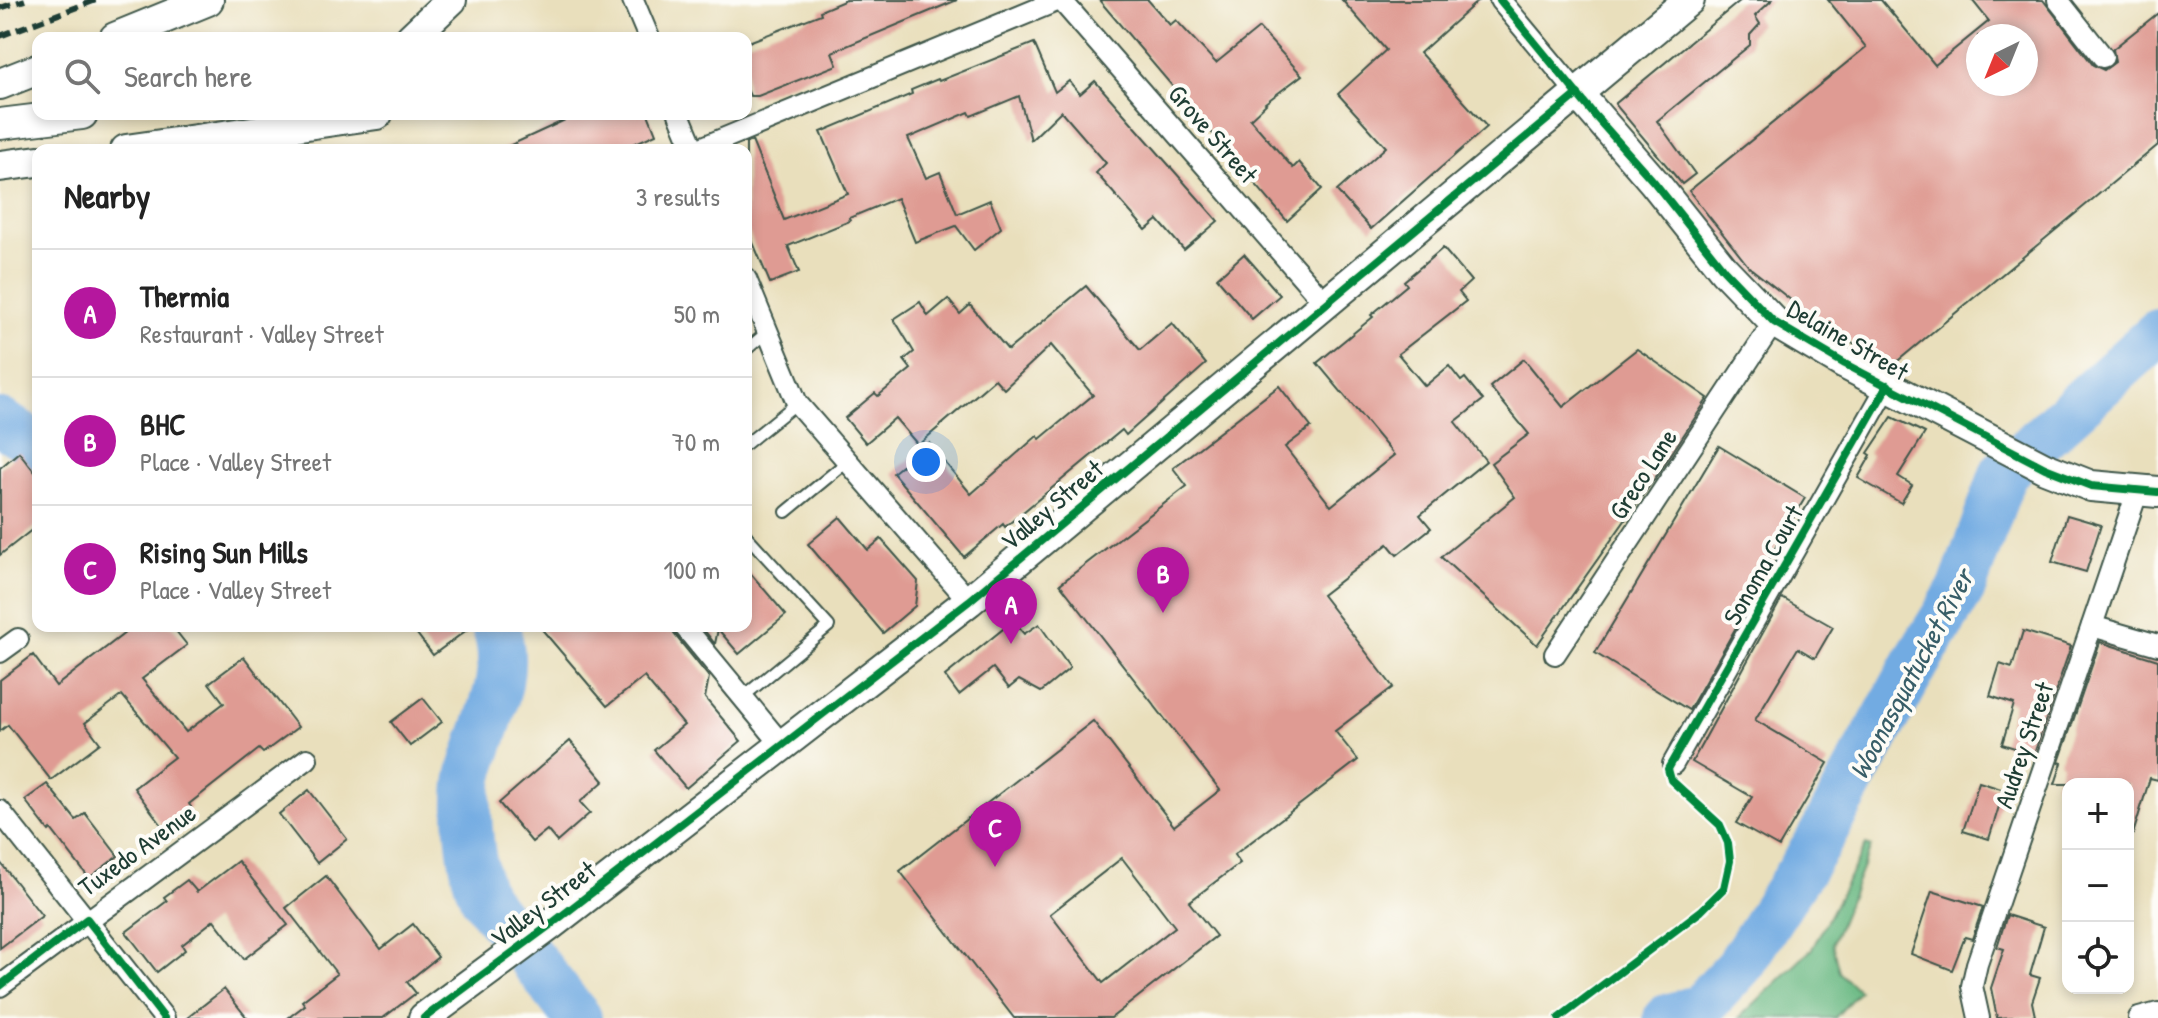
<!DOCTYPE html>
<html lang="en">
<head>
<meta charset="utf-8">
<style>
  :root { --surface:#fff; --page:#f2f2f2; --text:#222; --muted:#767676; --line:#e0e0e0; --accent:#b5179e }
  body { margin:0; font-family:"Patrick Hand",sans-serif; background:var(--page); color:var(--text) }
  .controls { position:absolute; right:24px; bottom:24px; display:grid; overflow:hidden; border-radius:16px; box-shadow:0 4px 12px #0003 }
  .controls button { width:72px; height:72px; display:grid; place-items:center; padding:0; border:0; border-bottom:2px solid var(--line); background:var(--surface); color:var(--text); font:40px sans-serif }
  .compass { position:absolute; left:1966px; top:24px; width:72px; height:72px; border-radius:50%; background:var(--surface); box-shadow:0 4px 12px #0003; rotate:223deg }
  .you { position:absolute; left:926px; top:462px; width:28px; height:28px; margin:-20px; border:6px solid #fff; border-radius:50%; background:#1a73e8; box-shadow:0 0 0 12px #1a73e833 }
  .badge { display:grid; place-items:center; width:52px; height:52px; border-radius:50%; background:var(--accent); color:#fff; font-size:26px; font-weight:700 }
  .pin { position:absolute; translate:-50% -66px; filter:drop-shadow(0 2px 4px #0008) }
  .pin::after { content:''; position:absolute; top:42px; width:28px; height:24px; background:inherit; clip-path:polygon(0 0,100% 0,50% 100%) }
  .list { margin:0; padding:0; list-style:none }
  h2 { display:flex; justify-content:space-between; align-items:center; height:104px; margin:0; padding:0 32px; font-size:34px }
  h2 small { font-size:26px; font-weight:400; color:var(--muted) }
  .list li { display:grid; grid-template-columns:52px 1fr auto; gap:24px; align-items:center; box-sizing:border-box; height:128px; padding:0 32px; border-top:2px solid var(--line) }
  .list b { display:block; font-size:30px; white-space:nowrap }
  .list p { margin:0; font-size:26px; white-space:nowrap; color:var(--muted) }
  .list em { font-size:26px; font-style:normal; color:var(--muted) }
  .icon { flex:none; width:44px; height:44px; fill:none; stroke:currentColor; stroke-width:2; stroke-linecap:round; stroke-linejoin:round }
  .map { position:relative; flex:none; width:2158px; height:1018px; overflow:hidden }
  .search { position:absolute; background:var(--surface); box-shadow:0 4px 12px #0003; left:32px; top:32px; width:720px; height:88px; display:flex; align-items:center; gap:20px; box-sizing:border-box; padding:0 28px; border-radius:16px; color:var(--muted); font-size:30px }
  .panel { position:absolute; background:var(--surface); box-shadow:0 4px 12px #0003; left:32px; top:144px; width:720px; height:488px; border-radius:16px }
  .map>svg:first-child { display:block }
  .forest { fill:#6bb983; stroke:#457b5c; stroke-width:2 }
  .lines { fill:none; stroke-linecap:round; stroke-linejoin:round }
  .river { stroke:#72abe2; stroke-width:48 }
  .building { fill:#df9b93; fill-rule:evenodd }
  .lane-casing { stroke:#3d5548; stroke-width:14 }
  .street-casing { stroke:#3d5548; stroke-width:24 }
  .secondary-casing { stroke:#3d5548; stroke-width:34 }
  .lane { stroke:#fff; stroke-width:10 }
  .street { stroke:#fff; stroke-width:20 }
  .secondary { stroke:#fff; stroke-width:30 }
  .rail { stroke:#1f3d34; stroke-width:6; stroke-dasharray:12 6; stroke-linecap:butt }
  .cycleway-casing { stroke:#fdfcf7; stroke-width:13 }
  .cycleway { stroke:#00873e; stroke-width:8 }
  .labels { text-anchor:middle; stroke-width:8; stroke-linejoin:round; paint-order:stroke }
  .street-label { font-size:26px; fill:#1f3d34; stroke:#fdfcf7 }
  .water-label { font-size:28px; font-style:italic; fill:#385e68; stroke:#fdfcf7 }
</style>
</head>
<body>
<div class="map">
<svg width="2158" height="1018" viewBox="0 0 2158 1018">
  <rect width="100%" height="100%" fill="#fdfcf7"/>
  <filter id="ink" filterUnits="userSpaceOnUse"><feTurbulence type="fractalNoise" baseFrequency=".0125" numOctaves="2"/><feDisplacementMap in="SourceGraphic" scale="16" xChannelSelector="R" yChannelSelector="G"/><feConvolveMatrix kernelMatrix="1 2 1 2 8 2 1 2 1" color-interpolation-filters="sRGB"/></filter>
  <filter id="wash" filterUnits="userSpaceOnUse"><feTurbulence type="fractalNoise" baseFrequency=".006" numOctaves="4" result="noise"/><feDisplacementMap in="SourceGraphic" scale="32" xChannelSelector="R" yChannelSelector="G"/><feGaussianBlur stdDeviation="1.8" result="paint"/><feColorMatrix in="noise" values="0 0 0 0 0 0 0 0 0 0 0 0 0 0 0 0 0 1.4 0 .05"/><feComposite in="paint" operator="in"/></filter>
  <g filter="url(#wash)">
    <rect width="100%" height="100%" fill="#e9dfbc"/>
    <polygon class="forest" points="1866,845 1871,847 1832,943 1839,972 1859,991 1835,1018 1739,1018 1812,949"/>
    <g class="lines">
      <g class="river">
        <polyline points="0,422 38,446"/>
        <path d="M 495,626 C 514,675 484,725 471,773 C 464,800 470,874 484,898 C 493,913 507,927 518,941 C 538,967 557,993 578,1018"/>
        <polyline points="1667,1018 1700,1008 1739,966 1816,846 1916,663 1962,588 2004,472 2158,333"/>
      </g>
    </g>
    <g id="blocks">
      <g class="building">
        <polygon points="846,0 957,0 832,52 837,65 758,96 750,96 746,87 746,43 821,14 820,11"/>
        <polygon points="1099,0 1148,0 1170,25 1176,20 1216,63 1259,28 1302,75 1265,103 1266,104 1250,119 1293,168 1299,162 1322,189 1287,221"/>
        <polygon points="1342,0 1479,0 1420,53 1487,127 1371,229 1337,191 1386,147 1338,94 1386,50"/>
        <polygon points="1741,0 1772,0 1755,16 1760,24 1750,35 1750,45 1657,121 1695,174 1682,184 1615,104"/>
        <path d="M 1828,0 L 1881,0 L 1935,65 L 1989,21 L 1972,0 L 2043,0 L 2093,65 L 2104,70 L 2115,62 L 2113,49 L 2158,13 L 2158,145 L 1894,364 L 1830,331 L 1749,267 L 1689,191 L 1866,47 ZM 1978,36 L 2026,36 L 2026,84 L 1978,84 Z"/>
        <polygon points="1034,43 1055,92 1069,81 1080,94 1095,81 1218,221 1184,250 1158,220 1146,230 1096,173 1106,163 1061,111 1031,140 1019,96 971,116 969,112 908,138 926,178 940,172 957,214 990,200 1001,228 974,250 956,226 915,242 897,198 849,218 850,221 788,246 799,272 770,283 746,226 746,143 752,141 784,220 848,194 821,132 912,94 911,90 938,79 939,81"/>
        <polygon points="578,114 648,114 656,134 620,150 500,150"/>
        <path d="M 1443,248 L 1471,281 L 1459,292 L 1466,301 L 1398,354 L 1425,386 L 1449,366 L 1461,381 L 1465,378 L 1483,400 L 1455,422 L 1486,461 L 1420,515 L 1431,528 L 1397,555 L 1388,544 L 1322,595 L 1393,687 L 1335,731 L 1358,760 L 1234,855 L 1240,863 L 1189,902 L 1216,936 L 1111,1018 L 1014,1018 L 900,871 L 1093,721 L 1174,826 L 1220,790 L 1060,584 L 1187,486 L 1173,468 L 1279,386 L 1311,427 L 1285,447 L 1331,506 L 1394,455 L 1317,363 L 1373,317 L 1371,315 L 1407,285 L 1404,281 ZM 1122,858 L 1175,927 L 1103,983 L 1050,914 Z"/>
        <polygon points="1244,254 1280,295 1252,319 1217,278"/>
        <polygon points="1086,286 1140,350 1172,323 1206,364 1126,435 1122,430 1005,527 1003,524 964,557 893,473 929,443 971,494 1037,436 1040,439 1093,395 1051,345 1004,389 995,379 918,445 895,418 866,443 845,418 875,393 878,396 911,369 904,360 914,352 894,319 920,302 928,316 948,299 960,314 970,305 1008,350"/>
        <polygon points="1637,349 1708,398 1660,471 1537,645 1441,557 1515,497 1491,463 1529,434 1490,387 1524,359 1563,407"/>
        <polygon points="1892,417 1925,433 1898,476 1912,485 1901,503 1858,478 1871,455 1868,453"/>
        <polygon points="1719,446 1805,498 1755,582 1760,585 1689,710 1595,653"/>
        <polygon points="19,452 38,476 38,525 0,555 0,468"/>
        <polygon points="2067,515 2101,525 2086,572 2052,562"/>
        <polygon points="840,517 868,550 881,539 918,581 915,606 883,633 808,544"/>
        <polygon points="746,568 786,615 739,654 718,629 715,644 701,626 746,626"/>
        <polygon points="1782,598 1833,627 1815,658 1798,648 1755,720 1828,763 1779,847 1736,823 1752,797 1692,762"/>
        <polygon points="1013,621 1024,634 1039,624 1070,668 1041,692 1019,680 1009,688 993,668 959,695 945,676"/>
        <polygon points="134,626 172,626 187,645 142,679 186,732 224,703 209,683 244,657 298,727 263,753 259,749 189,804 191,807 164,828 134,788 174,757 122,695 85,723 100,743 51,780 8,725 0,731 0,680 33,655 56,686"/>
        <polygon points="411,626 472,626 433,655"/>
        <polygon points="539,626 671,626 674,634 709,677 705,698 741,741 686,788 654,750 684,725 644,677 607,706"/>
        <polygon points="2023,631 2071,646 2034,754 2002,744 2014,704 1990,696 2000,664 2012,668"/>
        <polygon points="2100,642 2158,660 2158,780 2150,778 2133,834 2128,833 2128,784 2055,784 2062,763 2059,762"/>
        <polygon points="423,698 442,722 410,746 391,722"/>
        <polygon points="570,741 604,781 580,802 590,813 557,842 547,830 532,842 499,803"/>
        <polygon points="1979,782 2004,790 1989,839 1963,831"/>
        <polygon points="47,784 76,820 85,813 118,856 89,878 51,829 49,831 25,800"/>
        <polygon points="309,790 347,839 317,863 279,814"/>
        <polygon points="238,861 288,925 244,959 214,920 182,945 185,950 157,972 126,932 167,901 164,897 187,880 197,892"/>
        <polygon points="0,862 42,916 0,948"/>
        <polygon points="326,876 381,949 413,924 438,957 407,982 416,993 383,1018 288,1018 305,1005 302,1001 337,974 286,908"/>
        <polygon points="1932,891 1983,907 1972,939 1965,937 1952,970 1911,954"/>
        <polygon points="2007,915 2044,927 2030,975 2040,978 2032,1002 2035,1016 1997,1018 1991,988 2004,949 1997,947"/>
        <polygon points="224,989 247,1018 187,1018"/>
      </g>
    </g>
  </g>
  <g filter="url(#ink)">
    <use href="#blocks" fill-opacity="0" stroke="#3d5548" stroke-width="2"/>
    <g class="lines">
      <defs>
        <g id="lane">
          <polyline points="746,350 767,332"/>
          <polyline points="746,444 797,403"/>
          <polyline points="786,512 848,461"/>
          <polyline points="743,697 829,626 746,535"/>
        </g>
        <g id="street">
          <polyline points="633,0 649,38"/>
          <polyline points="1061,0 1325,303"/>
          <polyline points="1500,0 1578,94"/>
          <polyline points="2058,0 2103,57"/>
          <polyline points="679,114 694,150"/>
          <polyline points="696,150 1059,0"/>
          <polyline points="746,279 797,403 969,601"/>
          <polyline points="684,626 782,745"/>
          <polyline points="2092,626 2158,645"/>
          <polyline points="0,652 18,639"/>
          <polyline points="1555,654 1774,322"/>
          <polyline points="1673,764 1888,385"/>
          <polyline points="0,811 164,1018"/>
          <polyline points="0,986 307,759"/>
          <polyline points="1979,1018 1972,986 1977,964 2138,490"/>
          <polyline points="2139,1018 2158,1013"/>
        </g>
        <g id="secondary">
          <polyline points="115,38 208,0"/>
          <polyline points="411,38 451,0"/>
          <polyline points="0,84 38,69"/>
          <polyline points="1578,94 1654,182 1724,270 1774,322 1845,364 2045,468 2091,486 2158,492"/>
          <polyline points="0,124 82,114"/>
          <polyline points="126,150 377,114"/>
          <polyline points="0,166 38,161"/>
          <polyline points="424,1018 550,925 969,601 1689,0"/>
        </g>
      </defs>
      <use href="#lane" class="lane-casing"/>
      <use href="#street" class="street-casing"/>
      <use href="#secondary" class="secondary-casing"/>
      <use href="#lane" class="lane"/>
      <use href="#street" class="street"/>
      <use href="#secondary" class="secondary"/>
      <g class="rail">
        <polyline points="0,8 25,0"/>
        <polyline points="0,36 96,0"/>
      </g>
      <defs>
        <g id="cycleway">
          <polyline points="1500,0 1596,117 1654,182 1724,270 1774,322 1845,364 2045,468 2091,486 2158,492"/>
          <polyline points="0,986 87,919 164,1018"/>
          <polyline points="424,1018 550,925 969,601 1578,94"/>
          <polyline points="1559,1018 1701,911 1724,888 1730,861 1728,843 1720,825 1671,780 1668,769 1888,385"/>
        </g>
      </defs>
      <use href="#cycleway" class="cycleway-casing"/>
      <use href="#cycleway" class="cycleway"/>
    </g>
  </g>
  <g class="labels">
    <g class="street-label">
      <text transform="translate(1213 134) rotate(49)" y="9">Grove Street</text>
      <text transform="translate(1848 340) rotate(30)" y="9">Delaine Street</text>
      <text transform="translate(1643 474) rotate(-57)" y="9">Greco Lane</text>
      <text transform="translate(1052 505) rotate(-40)" y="9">Valley Street</text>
      <text transform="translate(1763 565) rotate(-60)" y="9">Sonoma Court</text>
      <text transform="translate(2024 745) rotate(-71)" y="9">Audrey Street</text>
      <text transform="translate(137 850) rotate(-36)" y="9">Tuxedo Avenue</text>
      <text transform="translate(543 904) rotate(-37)" y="9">Valley Street</text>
    </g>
    <g class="water-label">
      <text transform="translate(1911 674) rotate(-62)" y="10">Woonasquatucket River</text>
    </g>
  </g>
</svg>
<div class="controls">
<button>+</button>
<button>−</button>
<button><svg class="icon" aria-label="locate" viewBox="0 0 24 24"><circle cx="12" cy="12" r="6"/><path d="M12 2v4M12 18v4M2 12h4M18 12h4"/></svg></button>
</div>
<svg class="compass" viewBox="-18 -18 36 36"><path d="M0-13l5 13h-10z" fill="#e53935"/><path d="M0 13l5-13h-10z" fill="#767676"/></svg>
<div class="you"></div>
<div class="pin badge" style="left:1011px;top:644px">A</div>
<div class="pin badge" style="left:1163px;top:613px">B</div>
<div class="pin badge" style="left:995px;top:867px">C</div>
<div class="search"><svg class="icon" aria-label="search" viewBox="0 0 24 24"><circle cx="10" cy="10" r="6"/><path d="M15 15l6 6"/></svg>Search here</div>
<section class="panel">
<h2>Nearby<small>3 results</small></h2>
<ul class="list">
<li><span class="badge">A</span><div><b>Thermia</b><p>Restaurant · Valley Street</p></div><em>50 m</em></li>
<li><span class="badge">B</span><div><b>BHC</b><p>Place · Valley Street</p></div><em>70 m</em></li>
<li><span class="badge">C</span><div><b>Rising Sun Mills</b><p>Place · Valley Street</p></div><em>100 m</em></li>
</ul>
</section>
</div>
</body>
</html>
